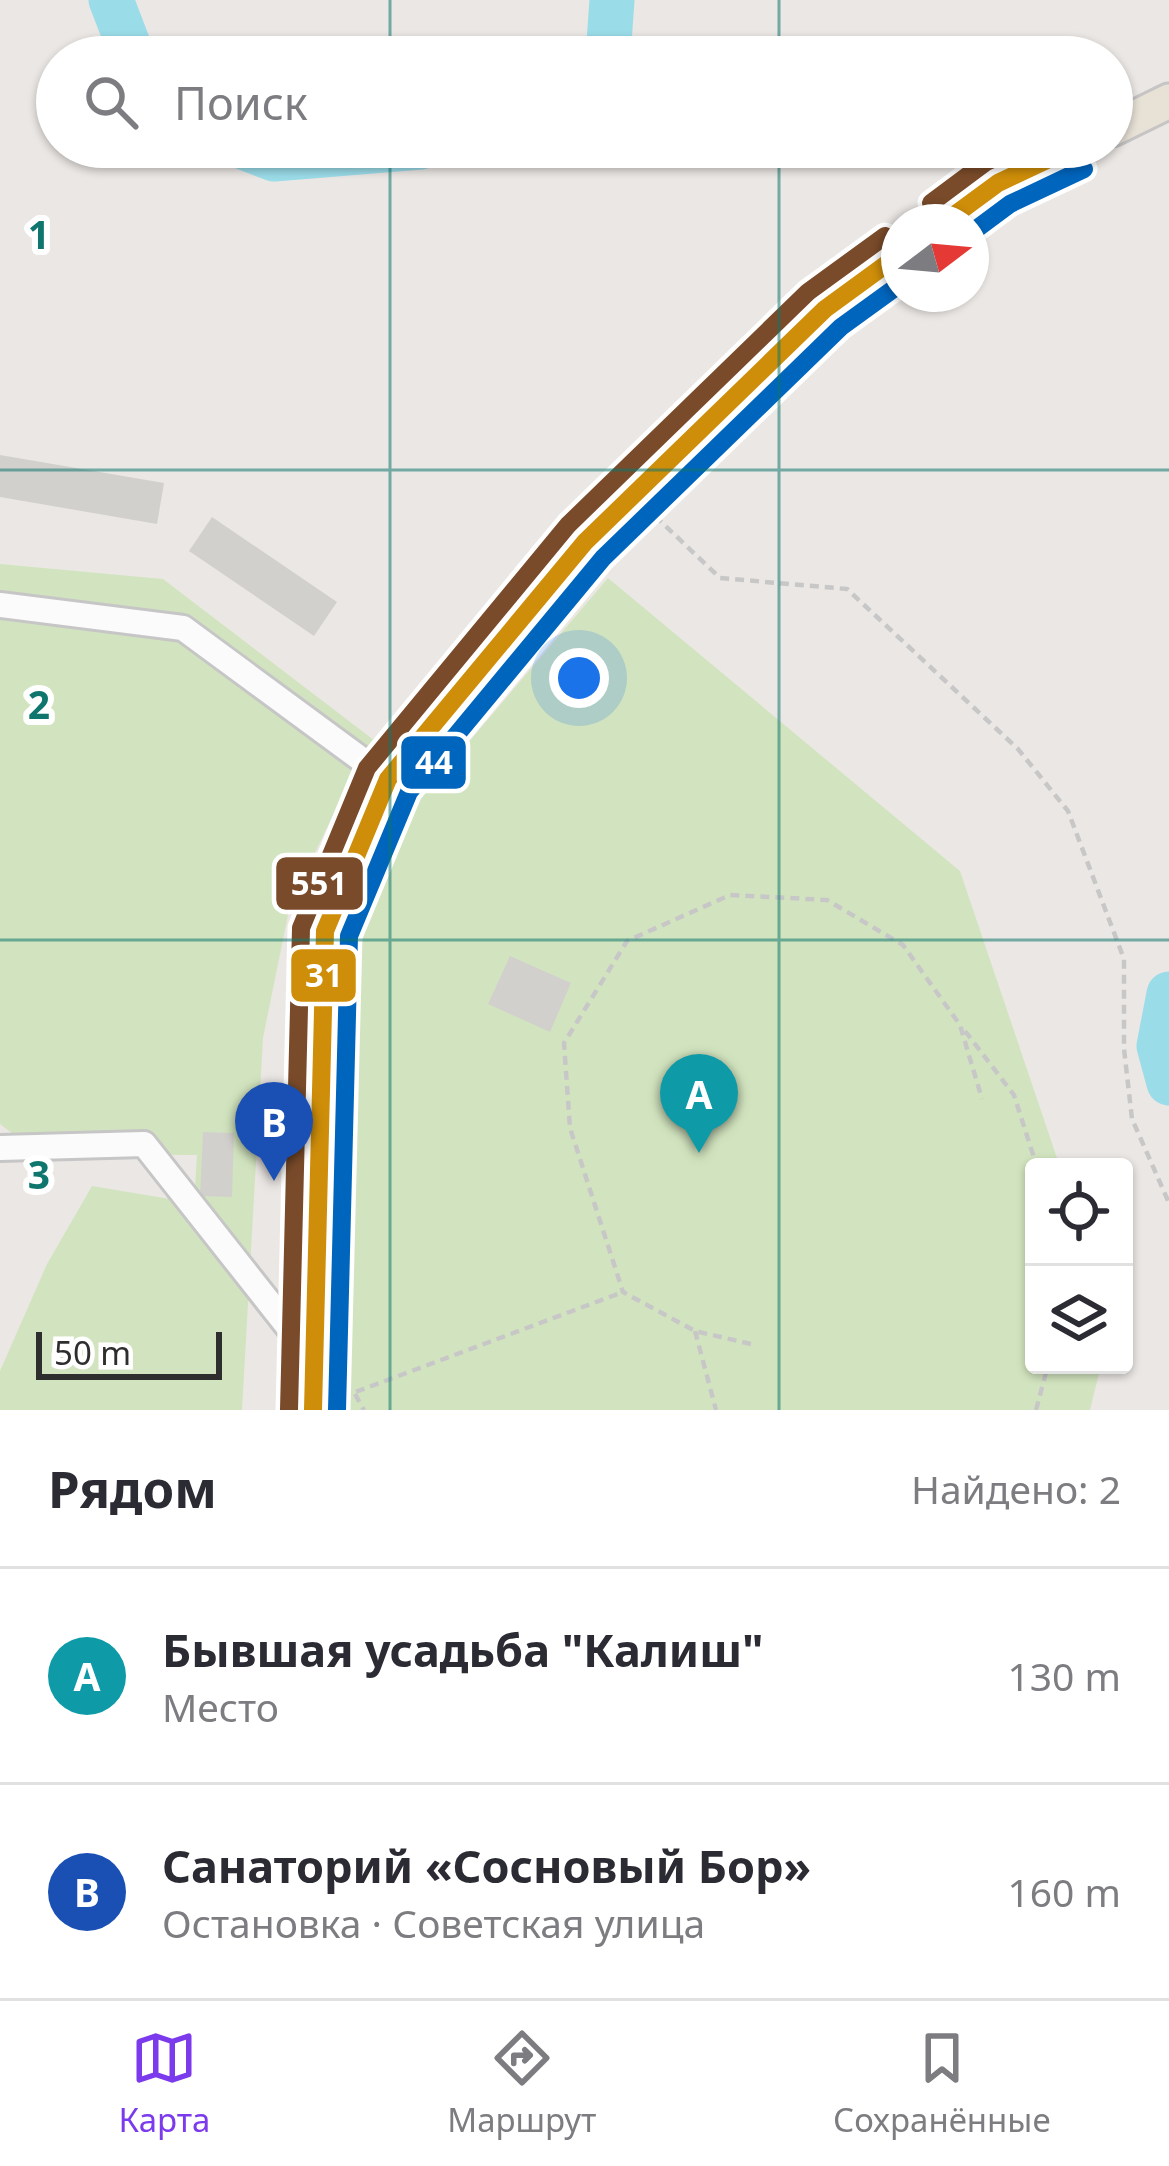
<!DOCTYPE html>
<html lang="ru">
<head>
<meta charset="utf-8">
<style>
  :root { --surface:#fff; --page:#f2f2f3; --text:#2b2b33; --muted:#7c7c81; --line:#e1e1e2; --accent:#7c3aed }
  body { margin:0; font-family:"Noto Sans",sans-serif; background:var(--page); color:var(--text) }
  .controls { position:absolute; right:36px; bottom:36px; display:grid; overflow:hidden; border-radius:12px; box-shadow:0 3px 9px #0004 }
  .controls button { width:108px; height:108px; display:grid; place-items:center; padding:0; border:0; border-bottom:3px solid var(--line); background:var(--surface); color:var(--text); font:60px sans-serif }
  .compass { position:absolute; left:881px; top:204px; width:108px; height:108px; border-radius:50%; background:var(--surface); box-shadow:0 3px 9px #0004; rotate:74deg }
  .scale { position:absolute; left:36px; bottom:30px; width:186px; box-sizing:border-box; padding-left:12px; border:6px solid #2e2e2e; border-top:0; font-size:33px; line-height:42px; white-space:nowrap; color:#2e2e2e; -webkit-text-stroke:9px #fff; paint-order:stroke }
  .you { position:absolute; left:579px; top:678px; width:42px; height:42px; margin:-30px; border:9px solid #fff; border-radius:50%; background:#1a73e8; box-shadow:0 0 0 18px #1a73e833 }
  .badge { display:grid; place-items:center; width:78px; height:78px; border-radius:50%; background:var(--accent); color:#fff; font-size:39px; font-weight:700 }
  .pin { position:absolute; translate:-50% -99px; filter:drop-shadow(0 3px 6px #0008) }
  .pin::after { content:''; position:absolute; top:63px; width:42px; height:36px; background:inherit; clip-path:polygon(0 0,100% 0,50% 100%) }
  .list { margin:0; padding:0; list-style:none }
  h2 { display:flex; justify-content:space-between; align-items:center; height:156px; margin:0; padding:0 48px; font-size:51px }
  h2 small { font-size:39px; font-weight:400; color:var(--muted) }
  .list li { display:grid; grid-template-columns:78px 1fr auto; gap:36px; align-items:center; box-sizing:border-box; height:216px; padding:0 48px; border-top:3px solid var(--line) }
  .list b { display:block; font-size:45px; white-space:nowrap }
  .list p { margin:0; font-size:39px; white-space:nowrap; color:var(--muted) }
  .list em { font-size:39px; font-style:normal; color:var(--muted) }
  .icon { flex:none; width:66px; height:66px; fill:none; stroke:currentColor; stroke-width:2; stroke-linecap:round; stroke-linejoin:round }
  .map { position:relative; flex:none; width:1169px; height:1410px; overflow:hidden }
  .search { position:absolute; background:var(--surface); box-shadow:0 3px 9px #0004; left:36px; right:36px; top:36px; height:132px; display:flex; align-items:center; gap:30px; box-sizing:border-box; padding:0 42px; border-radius:66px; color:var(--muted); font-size:45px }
  .sheet { height:588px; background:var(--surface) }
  nav { display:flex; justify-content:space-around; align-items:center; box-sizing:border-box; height:168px; border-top:3px solid var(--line); background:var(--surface); font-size:33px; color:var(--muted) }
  nav a { display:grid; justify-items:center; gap:6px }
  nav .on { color:var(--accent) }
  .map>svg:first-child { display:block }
  .green { fill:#d2e4bf }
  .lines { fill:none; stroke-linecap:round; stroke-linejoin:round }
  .river { stroke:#9bdce9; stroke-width:45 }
  .building { fill:#d2d0cd }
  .minor-casing { stroke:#c7c6c6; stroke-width:30 }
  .major-casing { stroke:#c6c4c4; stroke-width:39 }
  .path { stroke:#c8c7c7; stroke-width:4.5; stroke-dasharray:9 6; stroke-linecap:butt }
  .minor { stroke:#fcfbfb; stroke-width:24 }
  .major { stroke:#e7e1d6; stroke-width:33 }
  .bus-1-casing { stroke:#fff; stroke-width:27 }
  .bus-2-casing { stroke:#fff; stroke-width:27 }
  .bus-3-casing { stroke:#fff; stroke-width:27 }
  .bus-1 { stroke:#cf8e09; stroke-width:18 }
  .bus-2 { stroke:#0065bd; stroke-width:18 }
  .bus-3 { stroke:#7a4b2a; stroke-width:18 }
  .grid { fill:none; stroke:#0f766e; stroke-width:3; stroke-opacity:0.55 }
  .grid-label { font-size:39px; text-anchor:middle; font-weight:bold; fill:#0f766e; stroke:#fff; stroke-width:12; stroke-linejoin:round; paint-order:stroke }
  .line-badge { stroke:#fff; stroke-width:4.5 }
  .badge-label { font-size:33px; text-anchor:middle; font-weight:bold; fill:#fff }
</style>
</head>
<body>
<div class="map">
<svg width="1169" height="1410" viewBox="0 0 1169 1410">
  <rect width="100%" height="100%" fill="#ebe7e4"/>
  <g class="green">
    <polygon points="0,564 163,579 379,744 345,790 290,905 263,1038 242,1410 0,1410 0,1371 47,1264 92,1186 194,1203 197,1155 39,1154 0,1124"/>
    <polygon points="608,578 960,871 1060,1167 1034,1167 1034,1365 1101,1365 1090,1410 330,1410 341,936 400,823"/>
  </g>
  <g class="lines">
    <g class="river">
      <polyline points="111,0 133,57"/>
      <polyline points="608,57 612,0"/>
      <polyline points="243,147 274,159 421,147"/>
      <polyline points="1169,994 1159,1046 1169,1083"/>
    </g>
  </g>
  <g class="building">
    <polygon points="0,455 164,483 157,524 0,497"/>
    <polygon points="212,517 337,602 314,636 189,551"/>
    <polygon points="510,956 571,983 550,1032 488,1004"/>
    <polygon points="203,1132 234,1133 232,1197 200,1196"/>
  </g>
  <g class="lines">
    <defs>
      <g id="minor">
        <polyline points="0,605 183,628 388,779"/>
        <polyline points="0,1148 144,1144 316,1362"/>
      </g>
      <g id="major">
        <polyline points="1112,129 1169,101"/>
        <polyline points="945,222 998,183 1074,147"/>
        <polyline points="313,1410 319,1058 325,931 388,779 585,542 825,309 899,255"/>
      </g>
    </defs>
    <use href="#minor" class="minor-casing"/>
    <use href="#major" class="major-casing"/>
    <g class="path">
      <polyline points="655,516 720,578 847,589 1018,749 1068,811 1124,959 1124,1049 1132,1119 1169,1203"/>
      <polyline points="965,1031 1014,1095 1037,1167"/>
      <polyline points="695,1331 716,1410"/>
      <polyline points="751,1344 695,1331 623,1292 570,1128 564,1043 627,941 730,895 827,900 903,945 960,1025 982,1099"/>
      <polyline points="355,1394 364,1410"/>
      <polyline points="342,1397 623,1292"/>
      <polyline points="1036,1410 1048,1365"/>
    </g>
    <use href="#minor" class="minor"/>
    <use href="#major" class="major"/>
    <defs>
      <g id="bus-1">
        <polyline points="945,222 998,183 1074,147"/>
        <polyline points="313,1410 325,931 388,779 585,542 825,309 899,255"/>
      </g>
      <g id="bus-2">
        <polyline points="971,233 1010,204 1084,169"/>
        <polyline points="337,1410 349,936 409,792 603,558 841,327 899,285"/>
      </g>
      <g id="bus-3">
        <polyline points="931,203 986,162 1018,147"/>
        <polyline points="289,1410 301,928 367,768 568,525 808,292 885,236"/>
      </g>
    </defs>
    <use href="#bus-1" class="bus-1-casing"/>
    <use href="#bus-2" class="bus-2-casing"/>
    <use href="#bus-3" class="bus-3-casing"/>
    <use href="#bus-1" class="bus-1"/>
    <use href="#bus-2" class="bus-2"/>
    <use href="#bus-3" class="bus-3"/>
  </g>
  <path class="grid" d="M 390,0 L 390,57M 779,0 L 779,57M 390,147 L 390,1410M 779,147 L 779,1410M 0,470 L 1169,470M 0,940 L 1169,940"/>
  <g class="grid-label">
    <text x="39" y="249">1</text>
    <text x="39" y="719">2</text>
    <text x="39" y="1189">3</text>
  </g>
  <g class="line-badge">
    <rect x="399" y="734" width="69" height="57" rx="12" fill="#0065bd"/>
    <rect x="274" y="855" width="91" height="57" rx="12" fill="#7a4b2a"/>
    <rect x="289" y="947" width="69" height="57" rx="12" fill="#cf8e09"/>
  </g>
  <g class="badge-label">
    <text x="434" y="774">44</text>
    <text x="319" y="895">551</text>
    <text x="324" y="987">31</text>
  </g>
</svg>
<div class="controls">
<button><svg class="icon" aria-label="locate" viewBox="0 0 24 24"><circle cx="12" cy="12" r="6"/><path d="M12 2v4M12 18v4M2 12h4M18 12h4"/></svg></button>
<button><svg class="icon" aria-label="layers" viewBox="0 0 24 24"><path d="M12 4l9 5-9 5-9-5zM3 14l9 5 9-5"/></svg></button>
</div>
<svg class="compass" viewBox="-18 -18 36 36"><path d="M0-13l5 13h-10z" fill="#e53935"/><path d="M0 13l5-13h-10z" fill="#7c7c81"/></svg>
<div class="scale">50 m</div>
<div class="you"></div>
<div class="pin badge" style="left:699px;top:1153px;background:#0f9aa8">A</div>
<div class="pin badge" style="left:274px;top:1181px;background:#1a4fb4">B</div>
<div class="search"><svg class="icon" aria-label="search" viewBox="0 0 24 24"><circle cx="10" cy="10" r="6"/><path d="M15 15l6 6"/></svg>Поиск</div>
</div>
<section class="sheet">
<h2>Рядом<small>Найдено: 2</small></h2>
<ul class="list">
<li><span class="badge" style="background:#0f9aa8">A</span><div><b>Бывшая усадьба &quot;Калиш&quot;</b><p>Место</p></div><em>130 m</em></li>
<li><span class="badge" style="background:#1a4fb4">B</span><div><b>Санаторий «Сосновый Бор»</b><p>Остановка · Советская улица</p></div><em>160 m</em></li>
</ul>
</section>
<nav>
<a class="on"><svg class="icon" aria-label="map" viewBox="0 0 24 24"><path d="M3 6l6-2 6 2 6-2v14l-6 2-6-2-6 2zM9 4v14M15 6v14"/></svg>Карта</a>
<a><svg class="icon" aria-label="directions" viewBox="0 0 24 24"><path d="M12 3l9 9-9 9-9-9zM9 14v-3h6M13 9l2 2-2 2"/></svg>Маршрут</a>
<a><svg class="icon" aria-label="saved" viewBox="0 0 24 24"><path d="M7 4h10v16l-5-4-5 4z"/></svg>Сохранённые</a>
</nav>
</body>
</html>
